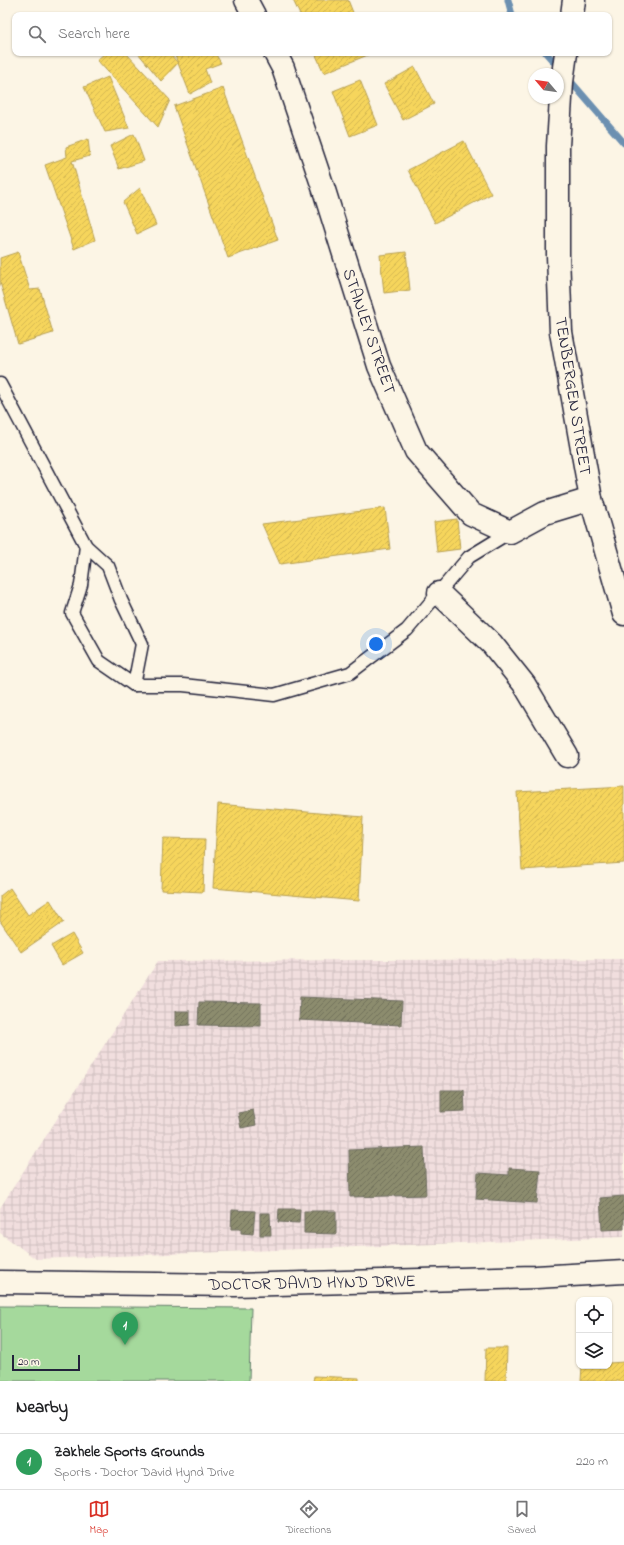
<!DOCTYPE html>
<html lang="en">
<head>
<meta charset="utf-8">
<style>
  :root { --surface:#fff; --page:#f6f6f6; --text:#202124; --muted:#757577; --line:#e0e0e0; --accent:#d93025 }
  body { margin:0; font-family:"Indie Flower",sans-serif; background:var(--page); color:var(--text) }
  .controls { position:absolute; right:12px; bottom:12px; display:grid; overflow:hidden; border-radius:8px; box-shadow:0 1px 3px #0004 }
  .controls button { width:36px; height:36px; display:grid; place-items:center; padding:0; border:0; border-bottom:1px solid var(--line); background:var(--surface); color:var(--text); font:20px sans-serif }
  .compass { position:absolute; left:528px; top:68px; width:36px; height:36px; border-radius:50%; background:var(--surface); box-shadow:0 1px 3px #0004; rotate:299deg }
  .scale { position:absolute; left:12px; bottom:10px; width:68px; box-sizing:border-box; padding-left:4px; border:2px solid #22223b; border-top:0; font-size:11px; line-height:14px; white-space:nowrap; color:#22223b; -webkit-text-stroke:3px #fcf5e5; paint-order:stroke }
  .you { position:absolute; left:376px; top:644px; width:14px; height:14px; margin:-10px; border:3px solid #fff; border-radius:50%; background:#1a73e8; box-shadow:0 0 0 6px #1a73e833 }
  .badge { display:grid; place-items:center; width:26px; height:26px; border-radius:50%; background:var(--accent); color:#fff; font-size:13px; font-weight:700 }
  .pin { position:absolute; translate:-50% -33px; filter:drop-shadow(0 1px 2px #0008) }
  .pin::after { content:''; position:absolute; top:21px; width:14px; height:12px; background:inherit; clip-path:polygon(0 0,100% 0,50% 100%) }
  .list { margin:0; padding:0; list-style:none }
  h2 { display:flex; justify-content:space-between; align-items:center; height:52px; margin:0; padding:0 16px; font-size:17px }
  h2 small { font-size:13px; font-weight:400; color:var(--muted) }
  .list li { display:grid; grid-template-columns:26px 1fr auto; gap:12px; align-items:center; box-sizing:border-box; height:56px; padding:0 16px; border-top:1px solid var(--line) }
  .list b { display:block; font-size:15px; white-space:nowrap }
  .list p { margin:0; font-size:13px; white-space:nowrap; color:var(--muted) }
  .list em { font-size:13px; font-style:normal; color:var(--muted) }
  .icon { flex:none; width:22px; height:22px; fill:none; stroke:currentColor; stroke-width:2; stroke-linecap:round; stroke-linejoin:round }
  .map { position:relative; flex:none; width:624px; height:1381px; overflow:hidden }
  .search { position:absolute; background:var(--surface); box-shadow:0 1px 3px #0004; left:12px; right:12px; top:12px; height:44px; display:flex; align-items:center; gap:10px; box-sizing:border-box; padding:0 14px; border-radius:8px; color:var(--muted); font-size:15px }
  .sheet { height:108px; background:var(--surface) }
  nav { display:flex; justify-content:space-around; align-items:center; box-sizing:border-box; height:56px; border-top:1px solid var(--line); background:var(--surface); font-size:11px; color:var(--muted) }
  nav a { display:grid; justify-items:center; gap:2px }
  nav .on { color:var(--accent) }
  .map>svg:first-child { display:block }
  .industrial { fill:url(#industrial-grid) }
  .pitch { fill:#a5d99c; stroke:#647e6c }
  .homes { fill:url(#homes-hatch); stroke:#b69f52 }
  .industry { fill:url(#industry-hatch); stroke:#6c6c5f }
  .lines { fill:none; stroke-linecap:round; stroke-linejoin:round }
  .stream { stroke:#6c90b1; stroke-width:7 }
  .service-casing { stroke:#22223b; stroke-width:15 }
  .minor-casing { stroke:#22223b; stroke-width:25 }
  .secondary-casing { stroke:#22223b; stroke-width:25 }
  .service { stroke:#fcf5e5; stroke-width:12 }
  .minor { stroke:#fcf5e5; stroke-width:22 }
  .secondary { stroke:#fcf5e5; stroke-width:22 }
  .labels { text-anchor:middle; stroke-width:4; stroke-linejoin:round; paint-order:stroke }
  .street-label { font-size:17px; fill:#22223b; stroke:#fcf5e5 }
</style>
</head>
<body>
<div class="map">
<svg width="624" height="1381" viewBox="0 0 624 1381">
  <defs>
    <pattern id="industrial-grid" width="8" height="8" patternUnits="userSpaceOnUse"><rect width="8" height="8" fill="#f1dede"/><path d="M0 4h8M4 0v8" fill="none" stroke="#cebebf"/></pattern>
    <pattern id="homes-hatch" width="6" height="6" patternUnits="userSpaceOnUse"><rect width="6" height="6" fill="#f6d55c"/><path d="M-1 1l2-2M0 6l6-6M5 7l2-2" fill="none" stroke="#d3b751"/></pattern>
    <pattern id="industry-hatch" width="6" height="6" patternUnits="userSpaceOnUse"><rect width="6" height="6" fill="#8c8c6e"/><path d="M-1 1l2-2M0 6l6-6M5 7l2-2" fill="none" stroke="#72725c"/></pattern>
  </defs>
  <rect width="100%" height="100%" fill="#fcf5e5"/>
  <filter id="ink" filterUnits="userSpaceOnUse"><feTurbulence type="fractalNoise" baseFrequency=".025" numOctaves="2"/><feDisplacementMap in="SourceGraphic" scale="8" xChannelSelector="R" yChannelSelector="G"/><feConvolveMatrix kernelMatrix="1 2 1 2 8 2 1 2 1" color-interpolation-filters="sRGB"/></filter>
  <g filter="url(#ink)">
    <polygon class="industrial" points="624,959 624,1237 36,1259 0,1233 0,1208 158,961"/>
    <polygon class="pitch" points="0,1306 251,1308 249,1381 0,1381"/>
    <g class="homes">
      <polygon points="293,0 348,0 354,15 300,15"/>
      <polygon points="105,53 126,53 170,100 158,127 97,60"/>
      <polygon points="138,53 169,53 178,63 161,81"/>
      <polygon points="174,53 215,53 221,63 205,69 210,83 190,94"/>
      <polygon points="315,53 370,53 370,54 324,73"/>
      <polygon points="415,67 434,104 403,120 384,84"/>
      <polygon points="108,77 129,128 105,132 84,87"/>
      <polygon points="360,80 378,125 350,136 333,91"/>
      <polygon points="223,88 278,240 228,258 174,106"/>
      <polygon points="134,134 144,161 119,169 110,146"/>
      <polygon points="88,139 90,156 72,161 95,240 74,249 45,165 67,157 66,147"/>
      <polygon points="464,141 491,194 435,223 408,170"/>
      <polygon points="140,188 156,225 137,234 123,202"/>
      <polygon points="18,252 30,290 40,289 53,333 18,344 0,282 0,258"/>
      <polygon points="406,252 410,290 384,293 380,255"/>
      <polygon points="385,508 390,549 280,564 262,524"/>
      <polygon points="457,519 460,549 437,552 434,522"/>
      <polygon points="624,786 624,863 522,870 517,792"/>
      <polygon points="218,804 363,817 359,901 213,888"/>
      <polygon points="163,838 205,839 203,892 161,890"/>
      <polygon points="10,888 28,915 50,900 64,922 21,952 0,921 0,896"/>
      <polygon points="72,934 83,953 62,965 51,946"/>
      <polygon points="486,1348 507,1348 506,1381 485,1381"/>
      <polygon points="624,1362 624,1381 581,1381 582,1366 609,1366 609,1363"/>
      <polygon points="314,1376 359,1378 359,1381 313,1381"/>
    </g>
    <g class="industry">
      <polygon points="300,997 402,1001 401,1025 299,1020"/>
      <polygon points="199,1002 261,1003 261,1026 198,1025"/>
      <polygon points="175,1011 190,1011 190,1025 175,1026"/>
      <polygon points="441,1090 464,1090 465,1111 441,1112"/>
      <polygon points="253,1110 256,1125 241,1128 238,1113"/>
      <polygon points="424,1147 426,1195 350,1197 349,1150"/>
      <polygon points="509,1168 540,1170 537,1203 476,1199 478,1173 509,1175"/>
      <polygon points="624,1196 624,1229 602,1230 600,1198"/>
      <polygon points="279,1209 300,1209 299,1223 278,1222"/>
      <polygon points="232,1210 255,1211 253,1234 241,1233 241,1229 231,1229"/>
      <polygon points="304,1211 336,1211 336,1234 304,1233"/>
      <polygon points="260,1213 270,1213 271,1235 260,1235"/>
    </g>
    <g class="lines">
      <g class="stream">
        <polyline points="508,0 512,15"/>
        <polyline points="546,53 560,69"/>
        <polyline points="567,77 624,143"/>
      </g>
      <defs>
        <g id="service">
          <polyline points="0,384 86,546 108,566 121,600 142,644 134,685"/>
          <polyline points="86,546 81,585 72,613 99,661 134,685 183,685 274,695 350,673 407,630 469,557 510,532"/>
        </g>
        <g id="minor">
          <polyline points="246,0 254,15"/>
          <polyline points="572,15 574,0"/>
          <polyline points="275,53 283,68 324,190 379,366 416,451 471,514 510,532 545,513 591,499"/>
          <polyline points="566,53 562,82 558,146 558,255 561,332 591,499 624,614"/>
          <polyline points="439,593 492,644 524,684 567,756"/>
        </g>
        <polyline id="secondary" points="0,1282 235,1285 536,1277 624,1272"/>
      </defs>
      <use href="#service" class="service-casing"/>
      <use href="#minor" class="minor-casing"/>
      <use href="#secondary" class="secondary-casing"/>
      <use href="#service" class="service"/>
      <use href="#minor" class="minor"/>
      <use href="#secondary" class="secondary"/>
    </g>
  </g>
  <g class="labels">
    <g class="street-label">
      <text transform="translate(370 331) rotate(71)" y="6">STANLEY STREET</text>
      <text transform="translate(574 396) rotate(81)" y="6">TENBERGEN STREET</text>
      <text transform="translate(312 1282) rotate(-1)" y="6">DOCTOR DAVID HYND DRIVE</text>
    </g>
  </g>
</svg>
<div class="controls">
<button><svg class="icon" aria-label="locate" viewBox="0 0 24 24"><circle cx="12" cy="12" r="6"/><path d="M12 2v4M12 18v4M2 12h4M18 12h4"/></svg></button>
<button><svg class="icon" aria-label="layers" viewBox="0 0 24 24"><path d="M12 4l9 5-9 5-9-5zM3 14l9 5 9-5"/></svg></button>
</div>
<svg class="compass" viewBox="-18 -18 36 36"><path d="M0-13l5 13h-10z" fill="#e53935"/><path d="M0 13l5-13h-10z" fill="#757577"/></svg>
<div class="scale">20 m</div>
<div class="you"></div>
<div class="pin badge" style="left:125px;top:1345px;background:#2e9e5b">1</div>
<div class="search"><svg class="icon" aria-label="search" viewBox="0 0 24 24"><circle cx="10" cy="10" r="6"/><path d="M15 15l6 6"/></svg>Search here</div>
</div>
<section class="sheet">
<h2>Nearby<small></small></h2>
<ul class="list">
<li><span class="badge" style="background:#2e9e5b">1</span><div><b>Zakhele Sports Grounds</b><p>Sports · Doctor David Hynd Drive</p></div><em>220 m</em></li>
</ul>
</section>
<nav>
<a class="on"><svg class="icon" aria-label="map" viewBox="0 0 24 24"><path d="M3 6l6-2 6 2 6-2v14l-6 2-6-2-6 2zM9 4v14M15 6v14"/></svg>Map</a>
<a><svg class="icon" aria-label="directions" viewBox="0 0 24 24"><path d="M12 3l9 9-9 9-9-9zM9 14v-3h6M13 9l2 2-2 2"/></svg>Directions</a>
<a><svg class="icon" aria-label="saved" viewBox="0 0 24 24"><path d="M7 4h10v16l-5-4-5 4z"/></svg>Saved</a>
</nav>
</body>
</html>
